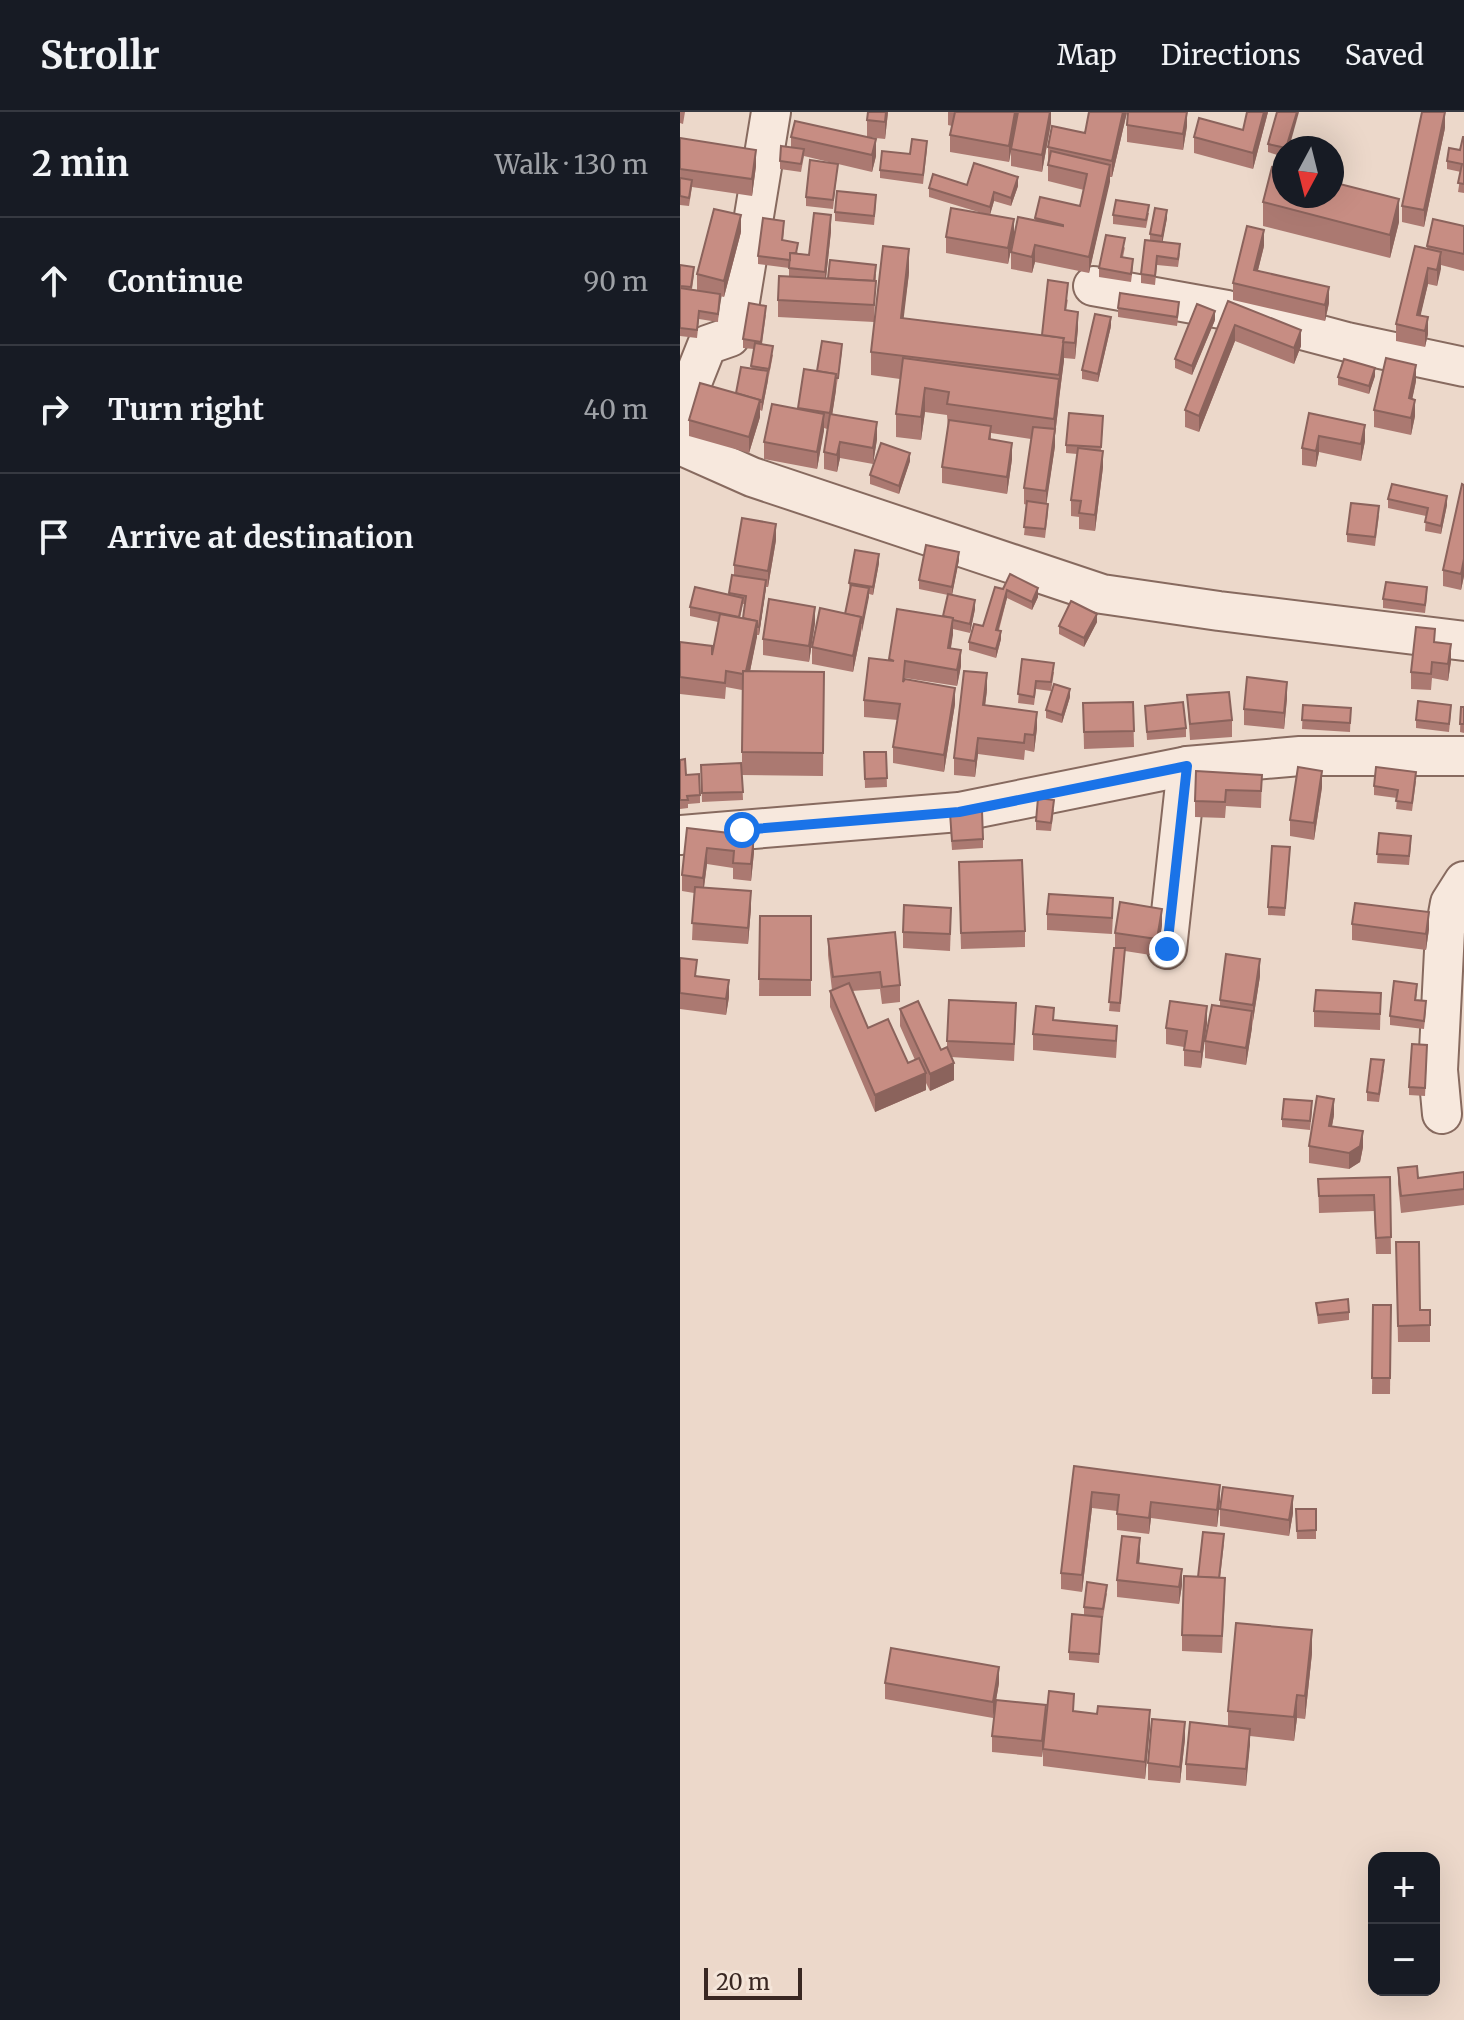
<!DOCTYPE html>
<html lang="en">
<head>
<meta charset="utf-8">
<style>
  :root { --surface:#171b24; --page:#20242c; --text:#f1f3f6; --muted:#9ea1a6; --line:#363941 }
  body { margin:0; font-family:Merriweather,serif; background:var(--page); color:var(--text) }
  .controls { position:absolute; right:24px; bottom:24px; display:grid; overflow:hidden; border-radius:16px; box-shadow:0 8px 32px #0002 }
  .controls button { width:72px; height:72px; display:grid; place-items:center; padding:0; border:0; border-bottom:2px solid var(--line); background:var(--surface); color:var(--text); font:40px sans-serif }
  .compass { position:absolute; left:592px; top:24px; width:72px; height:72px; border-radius:50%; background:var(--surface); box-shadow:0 8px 32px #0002; rotate:187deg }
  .scale { position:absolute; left:24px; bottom:20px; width:98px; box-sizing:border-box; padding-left:8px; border:4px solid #392722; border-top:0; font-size:22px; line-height:28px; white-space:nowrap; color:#392722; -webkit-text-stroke:6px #f4e5d9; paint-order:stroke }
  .stop { position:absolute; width:24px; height:24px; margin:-18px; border:6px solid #1a73e8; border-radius:50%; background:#fff }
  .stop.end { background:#1a73e8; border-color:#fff; box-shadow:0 2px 8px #0008 }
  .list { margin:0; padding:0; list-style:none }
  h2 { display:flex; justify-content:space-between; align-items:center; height:104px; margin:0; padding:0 32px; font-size:34px }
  h2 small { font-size:26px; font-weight:400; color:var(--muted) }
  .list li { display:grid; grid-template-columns:52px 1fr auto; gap:24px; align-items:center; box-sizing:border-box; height:128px; padding:0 32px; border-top:2px solid var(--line) }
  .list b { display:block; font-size:30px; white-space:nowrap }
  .list em { font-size:26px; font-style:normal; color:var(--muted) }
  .icon { flex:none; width:44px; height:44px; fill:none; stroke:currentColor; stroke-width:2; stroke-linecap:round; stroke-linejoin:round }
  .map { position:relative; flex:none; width:784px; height:1908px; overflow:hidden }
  header { display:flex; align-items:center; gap:48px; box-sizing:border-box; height:112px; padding:0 40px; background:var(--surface); border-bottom:2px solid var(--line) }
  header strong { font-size:38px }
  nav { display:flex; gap:44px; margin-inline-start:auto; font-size:28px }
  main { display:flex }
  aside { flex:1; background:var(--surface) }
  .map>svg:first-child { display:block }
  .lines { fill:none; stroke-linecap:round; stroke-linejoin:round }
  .street-casing { stroke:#876a5f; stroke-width:42 }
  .street { stroke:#f7e8dd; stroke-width:38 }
  .wall { fill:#ab7971; fill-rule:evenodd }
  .shaded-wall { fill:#8b635c }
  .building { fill:#c78d83; stroke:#8b635c; stroke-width:2 }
  .route { stroke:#1a73e8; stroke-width:10 }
</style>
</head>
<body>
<header>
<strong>Strollr</strong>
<nav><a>Map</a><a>Directions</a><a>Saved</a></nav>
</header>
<main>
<aside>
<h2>2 min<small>Walk · 130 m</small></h2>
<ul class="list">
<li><svg class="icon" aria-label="ahead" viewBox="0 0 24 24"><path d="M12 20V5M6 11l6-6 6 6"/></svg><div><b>Continue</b></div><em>90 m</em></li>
<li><svg class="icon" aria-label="right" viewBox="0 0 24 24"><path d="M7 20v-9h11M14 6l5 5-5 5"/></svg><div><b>Turn right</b></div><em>40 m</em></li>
<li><svg class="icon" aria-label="arrive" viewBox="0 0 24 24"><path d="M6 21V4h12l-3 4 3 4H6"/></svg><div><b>Arrive at destination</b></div></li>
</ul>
</aside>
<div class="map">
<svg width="784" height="1908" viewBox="0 0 784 1908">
  <rect width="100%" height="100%" fill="#ecd8ca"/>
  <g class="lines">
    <defs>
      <g id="street">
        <polyline points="413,174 547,198 667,230 784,255"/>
        <polyline points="0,301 27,233 50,225 56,214 91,0"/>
        <polyline points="0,333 72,365 422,482 539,499 784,529"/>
        <polyline points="0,723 279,700 507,654 620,644 784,644"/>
        <polyline points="487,837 507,654"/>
        <polyline points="762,1002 758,958 765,819 770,791 784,769"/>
      </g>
    </defs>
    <use href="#street" class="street-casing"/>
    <use href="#street" class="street"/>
  </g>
  <g class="wall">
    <polygon points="0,0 5,0 3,12 0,11"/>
    <polygon points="208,0 205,27 187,25 187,8"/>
    <polygon points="268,0 371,0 371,11 362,60 331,54 331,38 329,50 270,40 270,23 272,14 268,13"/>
    <polygon points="447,0 432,65 430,65 409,161 355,150 352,161 331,157 331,140 355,108 355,106 400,94 404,78 368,69 368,35 405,21"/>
    <polygon points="567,0 588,0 573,57 514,41 514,25 563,18"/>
    <polygon points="447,13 507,14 503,38 447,30"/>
    <polygon points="765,16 744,115 722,110 722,94"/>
    <polygon points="111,25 196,44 192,60 158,52 153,97 126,94 126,85 157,52 124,44 121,60 100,57 100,49 111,35"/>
    <polygon points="784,25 784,81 778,80 781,60 767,57 767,49 780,38"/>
    <polygon points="0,26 76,54 72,84 12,75 9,94 0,93"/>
    <polygon points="588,32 604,36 604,45 588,40"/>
    <polygon points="247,37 243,72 200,66 200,58 230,42"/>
    <polygon points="287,73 338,74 331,94 314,89 310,102 334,123 328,152 266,141 266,125 305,102 249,85 249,76"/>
    <polygon points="583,90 719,110 710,146 583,114"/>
    <polygon points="196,92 194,113 155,109 155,100"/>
    <polygon points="469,101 466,116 433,112 433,103"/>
    <polygon points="487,106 482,130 500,141 498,155 477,153 475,173 461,171 461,162 470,128 470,122"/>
    <polygon points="784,114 784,159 761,153 757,174 748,172 740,203 748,222 745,235 716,229 716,212 747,137 747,134"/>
    <polygon points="104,117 103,128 118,141 129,143 151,119 146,166 196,162 194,210 98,205 98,188 109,164 109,156 78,152 78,144"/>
    <polygon points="61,120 44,185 40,184 38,210 19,207 17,226 0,224 0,153 14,163 12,177 17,178 17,162"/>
    <polygon points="584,134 578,158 649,191 645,209 553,188 553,171"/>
    <polygon points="445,135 443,145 453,155 451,170 419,165 419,156"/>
    <polygon points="229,161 223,206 362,223 388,187 386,199 398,216 395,247 384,246 375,323 375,334 366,392 368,401 365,426 344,423 347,393 344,392 344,376 351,327 311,321 311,328 332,347 327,382 262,371 262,355 268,316 267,303 245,300 241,328 216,325 216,302 220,267 191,263 191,240"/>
    <polygon points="548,189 621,234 614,252 555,229 519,320 505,315 505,298"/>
    <polygon points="438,196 499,198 497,214 438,205"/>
    <polygon points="86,202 82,232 93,243 82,299 80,298 80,305 69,341 9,324 9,308 56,281 71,257 74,237 63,236 63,227"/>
    <polygon points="535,208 512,263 495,256 495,247"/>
    <polygon points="431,214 418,270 402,267 402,258"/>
    <polygon points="162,240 152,303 197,327 193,352 160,346 157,360 144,357 144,340 147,317 144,316 137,357 84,347 84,330 118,297 124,257 137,259"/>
    <polygon points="695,264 689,282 658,273 658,265"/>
    <polygon points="736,269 732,287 735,304 731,323 694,315 694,298"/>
    <polygon points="629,301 685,329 681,349 639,340 636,355 622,353 622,336"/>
    <polygon points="423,312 421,338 423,355 415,419 399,417 399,405 391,404 391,388 397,342 386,341 386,333"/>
    <polygon points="230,349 219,382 190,372 190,363"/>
    <polygon points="784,373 784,464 781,478 763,474 763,458"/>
    <polygon points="708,387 767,393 761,422 745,419 746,404 708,396"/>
    <polygon points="699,403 695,434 667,430 667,422"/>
    <path d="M 96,428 L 88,475 L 86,475 L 79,523 L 77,523 L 70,559 L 144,560 L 143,664 L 62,663 L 63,688 L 22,690 L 21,653 L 62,660 L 62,578 L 46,575 L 45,587 L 0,582 L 0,530 L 32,543 L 38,510 L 10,504 L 10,495 L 49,482 L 52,463 L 54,463 L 54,453 ZM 63,492 L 65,492 L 63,506 L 60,506 Z"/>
    <polygon points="279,448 272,483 295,497 290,521 273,517 271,536 281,554 277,574 225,566 225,567 275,592 264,660 213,651 213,635 218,608 184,605 184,588 209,548 217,497 263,504 268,483 239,477 239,468"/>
    <polygon points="199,451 193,483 189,482 173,560 132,552 132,535 165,502 170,479 169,471"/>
    <polygon points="315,475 358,485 352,498 327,486 319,518 321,527 316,546 289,538 289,530 303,514"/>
    <polygon points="747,484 745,501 703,496 703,487"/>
    <polygon points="417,510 404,535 379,522 379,514"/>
    <polygon points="135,511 129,550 83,543 83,527"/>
    <polygon points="755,530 771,549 768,569 752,566 751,578 731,577 731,560"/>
    <polygon points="342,547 374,560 371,579 356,577 354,593 338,591"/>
    <polygon points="307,578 305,593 357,616 354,640 345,638 344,648 298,642 295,665 274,663 274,646"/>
    <polygon points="507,583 552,608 552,625 510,628"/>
    <polygon points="390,585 382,611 366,606 366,598"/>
    <polygon points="607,586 604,617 564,613 564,597"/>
    <polygon points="453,590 454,635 404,637 403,591"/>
    <polygon points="623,593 671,596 670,620 622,617"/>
    <polygon points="465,594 506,616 506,625 467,628"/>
    <polygon points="781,595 784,595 784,621 780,620"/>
    <polygon points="771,601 769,620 736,616 736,608"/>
    <polygon points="184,640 206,640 207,675 185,676"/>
    <polygon points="0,648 6,663 20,683 20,691 8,692 8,696 0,697"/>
    <polygon points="582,663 581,696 546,694 545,706 515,705 515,689"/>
    <polygon points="736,669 732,699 716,697 717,686 694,683 694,674"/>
    <polygon points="642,675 634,728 610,724 610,708"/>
    <polygon points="374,697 371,719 356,718 356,709"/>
    <polygon points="270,710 303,727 303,736 272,738"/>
    <polygon points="7,716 74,740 71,769 53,767 53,756 27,752 24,776 71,796 68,832 12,828 14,781 2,779 2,763"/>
    <polygon points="699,721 731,732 729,753 697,751"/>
    <polygon points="610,743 605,804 588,803 588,795"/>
    <polygon points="279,767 345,819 345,835 281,837"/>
    <polygon points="367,802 433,803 432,822 367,818"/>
    <polygon points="80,804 131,804 131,884 79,884"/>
    <polygon points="271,812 270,839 223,836 223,820"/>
    <polygon points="672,812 749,817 746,838 672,828"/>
    <polygon points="482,813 477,844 445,839 440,900 429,899 435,836 435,821"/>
    <polygon points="148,827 220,873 220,890 202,892 200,877 172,879 188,916 228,951 235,948 220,914 220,897 261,938 267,936 267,929 336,907 334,949 271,945 274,968 250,979 246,971 246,978 195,1000 150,895 150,879 152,878 148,843"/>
    <polygon points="0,846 17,864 49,885 46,903 0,897"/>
    <polygon points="580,864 566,953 525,946 525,929 540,894 540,888"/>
    <polygon points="701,881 700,918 634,915 634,899"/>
    <polygon points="737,881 736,888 746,898 744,917 710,913 710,904"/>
    <polygon points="374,908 437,930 436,946 353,938 353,922"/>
    <polygon points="527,911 521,956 504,954 504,935 486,932 486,916"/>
    <polygon points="747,942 745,984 729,983 729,975"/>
    <polygon points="704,957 699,990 687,989 687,980"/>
    <polygon points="632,998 630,1018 602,1015 602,1007"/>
    <polygon points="654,1003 652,1014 683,1035 680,1050 669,1057 629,1051 629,1034"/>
    <polygon points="718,1056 738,1066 784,1060 784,1093 721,1101 718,1072"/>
    <polygon points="710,1065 711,1142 696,1142 694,1099 639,1101 638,1067"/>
    <polygon points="716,1130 740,1198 750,1198 750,1230 718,1230"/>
    <polygon points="636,1191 669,1200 669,1208 638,1212"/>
    <polygon points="693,1193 711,1193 710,1282 692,1282"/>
    <polygon points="394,1354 540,1389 537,1415 471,1406 469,1422 437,1418 437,1399 412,1396 402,1480 381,1477 381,1461"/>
    <polygon points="540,1397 613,1401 609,1424 540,1414"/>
    <polygon points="616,1397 636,1397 636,1427 617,1427"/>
    <polygon points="544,1431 540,1466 545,1482 542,1541 502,1539 502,1523"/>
    <polygon points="460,1442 459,1452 502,1473 499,1492 437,1485 437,1468"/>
    <polygon points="427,1481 423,1506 422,1506 419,1551 389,1548 389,1540 404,1503 404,1495"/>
    <polygon points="632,1541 625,1607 617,1606 614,1629 570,1624 566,1674 506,1668 506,1652 548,1614 548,1599"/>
    <polygon points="205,1571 319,1571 316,1588 366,1593 362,1645 312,1640 312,1624 316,1591 313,1606 205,1587"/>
    <polygon points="394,1599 417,1602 470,1615 465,1667 363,1654 363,1637"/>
    <polygon points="505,1627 500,1671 468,1668 468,1651"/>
  </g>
  <g class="shaded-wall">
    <polygon points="206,0 208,0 205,27 205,10"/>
    <polygon points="335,0 338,0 338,2 329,50 329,34"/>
    <polygon points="370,0 371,0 371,11 362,60 362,43"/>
    <polygon points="443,0 447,0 432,65 432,49"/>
    <polygon points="507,0 507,14 503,38 503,22"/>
    <polygon points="584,0 588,0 573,57 573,41"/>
    <polygon points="617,0 619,0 609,36 606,36"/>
    <polygon points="765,0 765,16 744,115 744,98"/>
    <polygon points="196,27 196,44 192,60 192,43"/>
    <polygon points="76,38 76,54 72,84 72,67"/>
    <polygon points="430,53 430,70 409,161 409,145"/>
    <polygon points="338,65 338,74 331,94 331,86"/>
    <polygon points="314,80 314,89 310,103 310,95"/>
    <polygon points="719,87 719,110 710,146 710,123"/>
    <polygon points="487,98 487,106 482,133 482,124"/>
    <polygon points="61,103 61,120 44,185 44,169"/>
    <polygon points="151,103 151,119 145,176 145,160"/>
    <polygon points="334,107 334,123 328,152 328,136"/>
    <polygon points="584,118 584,134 574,174 574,158"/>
    <polygon points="355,133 355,150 352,161 352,145"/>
    <polygon points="229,137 229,161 221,229 221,206"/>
    <polygon points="761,140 761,157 757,174 757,158"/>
    <polygon points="748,156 748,172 737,219 737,203"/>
    <polygon points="649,175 649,191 645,209 645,193"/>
    <polygon points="535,199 535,208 512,263 512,254"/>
    <polygon points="398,200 398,216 395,247 395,231"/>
    <polygon points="431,205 431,214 418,270 418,262"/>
    <polygon points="748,205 748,222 745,235 745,219"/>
    <polygon points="555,213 555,229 519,320 519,304"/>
    <polygon points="621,218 621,234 614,252 614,236"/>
    <polygon points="384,226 384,249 379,286 379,263"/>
    <polygon points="736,253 736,269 729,303 729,286"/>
    <polygon points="695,256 695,264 689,282 689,274"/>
    <polygon points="88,259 88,268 82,299 82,290"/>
    <polygon points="156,262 156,278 150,317 150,301"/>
    <polygon points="379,267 379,290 375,323 375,334 366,395 366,379 374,323 374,307"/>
    <polygon points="245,276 245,300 241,328 241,305"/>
    <polygon points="80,288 80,305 69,341 69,325"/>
    <polygon points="735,288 735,304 731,323 731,306"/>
    <polygon points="144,302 144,319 137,357 137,340"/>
    <polygon points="197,310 197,327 193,352 193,336"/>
    <polygon points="685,313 685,329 681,349 681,332"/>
    <polygon points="639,324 639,340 636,355 636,339"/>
    <polygon points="160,330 160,346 157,360 157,343"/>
    <polygon points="332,331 332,347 327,382 327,365"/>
    <polygon points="423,339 423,355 415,419 415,403"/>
    <polygon points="230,341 230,349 219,382 219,374"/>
    <polygon points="767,384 767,393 761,422 761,414"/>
    <polygon points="96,412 96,428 88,475 88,459"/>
    <polygon points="279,440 279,448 272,483 272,475"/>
    <polygon points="199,442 199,451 193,483 193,475"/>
    <polygon points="784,447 784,464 781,478 781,462"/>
    <polygon points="86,468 86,477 79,523 79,515"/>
    <polygon points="189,476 189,485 182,520 182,511"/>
    <polygon points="358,476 358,485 352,498 352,490"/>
    <polygon points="327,478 327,486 316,526 316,518"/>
    <polygon points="295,488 295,497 290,521 290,512"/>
    <polygon points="135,495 135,511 129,550 129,534"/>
    <polygon points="417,502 417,510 404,535 404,526"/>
    <polygon points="181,505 181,521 173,560 173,544"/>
    <polygon points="273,506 273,523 268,552 268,536"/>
    <polygon points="77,509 77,525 66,579 66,562"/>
    <polygon points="321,519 321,527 316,546 316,537"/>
    <polygon points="771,532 771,549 768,569 768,552"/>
    <polygon points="281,538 281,554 277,574 277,558"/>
    <polygon points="307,561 307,578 303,610 303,593"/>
    <polygon points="607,570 607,586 604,617 604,601"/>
    <polygon points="275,576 275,592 264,660 264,643"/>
    <polygon points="390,577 390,585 382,611 382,603"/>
    <polygon points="357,600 357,616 354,640 354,623"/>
    <polygon points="298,626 298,642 295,665 295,649"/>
    <polygon points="642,659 642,675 634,728 634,711"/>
    <polygon points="74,724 74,740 71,769 71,752"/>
    <polygon points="27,736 27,752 23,782 23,766"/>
    <polygon points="71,779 71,796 68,832 68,816"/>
    <polygon points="482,797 482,813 477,844 477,827"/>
    <polygon points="749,800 749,817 746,838 746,822"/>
    <polygon points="580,847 580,864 573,909 573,893"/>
    <polygon points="49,868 49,885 46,903 46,887"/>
    <polygon points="527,894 527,911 521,956 521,940"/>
    <polygon points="572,899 572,916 566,953 566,936"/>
    <polygon points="274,951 274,968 250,979 250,962"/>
    <polygon points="246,961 246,978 195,1000 195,983"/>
    <polygon points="654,987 654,1003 649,1030 649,1014"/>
    <polygon points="683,1019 683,1035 680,1050 669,1057 669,1041"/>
    <polygon points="540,1373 540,1389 537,1415 537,1398"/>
    <polygon points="412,1380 412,1396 402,1480 402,1463"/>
    <polygon points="613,1384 613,1401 609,1424 609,1408"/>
    <polygon points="471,1390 471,1406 469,1422 469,1406"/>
    <polygon points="460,1426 460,1442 457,1468 457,1451"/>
    <polygon points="502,1457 502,1473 499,1492 499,1475"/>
    <polygon points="632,1518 632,1541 625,1607 625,1584"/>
    <polygon points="319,1555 319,1571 313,1606 313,1590"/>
    <polygon points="617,1583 617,1606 614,1629 614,1605"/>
    <polygon points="366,1593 366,1609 362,1645 362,1629"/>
    <polygon points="470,1598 470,1615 465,1667 465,1650"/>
    <polygon points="505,1610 505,1627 500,1671 500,1655"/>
    <polygon points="570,1617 570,1633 566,1674 566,1657"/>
  </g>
  <g class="building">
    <polygon points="188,0 206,0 205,10 187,8"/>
    <polygon points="275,0 335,0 329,34 270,23"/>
    <polygon points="338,0 370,0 362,43 331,37"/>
    <polygon points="409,0 443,0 432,49 368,35 372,14 405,21"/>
    <polygon points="448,0 507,0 503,22 447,13"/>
    <polygon points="567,0 584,0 573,41 514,25 519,6 563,18"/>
    <polygon points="597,0 617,0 606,36 588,32"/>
    <polygon points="742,0 765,0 744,98 722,94"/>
    <polygon points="115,9 196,27 192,43 111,25"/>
    <polygon points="783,25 784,25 784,72 778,71 782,52 767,49 769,36 780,38"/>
    <polygon points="0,26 76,38 72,67 0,57"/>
    <polygon points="232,27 247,29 243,63 200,58 202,39 230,42"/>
    <polygon points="101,34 124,37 121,52 100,49"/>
    <polygon points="371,39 430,53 409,145 355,133 352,145 331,140 338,105 383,114 383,113 355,106 360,85 400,94 407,62 368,53"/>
    <polygon points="130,48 158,52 153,88 126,85"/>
    <polygon points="294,51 338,65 331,86 314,80 310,95 249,76 253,62 287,73"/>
    <polygon points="592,55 604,58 604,84 652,84 652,70 719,87 710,123 583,90"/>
    <polygon points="0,66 12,68 9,86 0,84"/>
    <polygon points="157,79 196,83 194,104 155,100"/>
    <polygon points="436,88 469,93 466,108 433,103"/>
    <polygon points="271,96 334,107 328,136 266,125"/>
    <polygon points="475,96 487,98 482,124 470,122"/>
    <polygon points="34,97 61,103 44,169 17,162"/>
    <polygon points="134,101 151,103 145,160 109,156 110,141 129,143"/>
    <polygon points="83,106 104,109 102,128 118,131 116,141 110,141 110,148 78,144"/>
    <polygon points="753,107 784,114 784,142 747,134"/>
    <polygon points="567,114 584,118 574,158 649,175 645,193 553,171"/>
    <polygon points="426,123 445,126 441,145 453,147 451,162 419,156"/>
    <polygon points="465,128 500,132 498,147 477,144 475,164 461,162"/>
    <polygon points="203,134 229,137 221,206 384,226 379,263 191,240"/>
    <polygon points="735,134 761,140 757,158 748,156 737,203 748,205 745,219 716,212"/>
    <polygon points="150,148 196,153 194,169 148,166"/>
    <polygon points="0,153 14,155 11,175 0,174"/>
    <polygon points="99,164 196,169 194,193 98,188"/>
    <polygon points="368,168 388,171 385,198 398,200 395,231 383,230 384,226 362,223"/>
    <polygon points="0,176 40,182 38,202 19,199 17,218 0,216"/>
    <polygon points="440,181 499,190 497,205 438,196"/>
    <polygon points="548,189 621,218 614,236 555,213 519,304 505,298"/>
    <polygon points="69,191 86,194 81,230 63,227"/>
    <polygon points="517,192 535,199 512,254 495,247"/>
    <polygon points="415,202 431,205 418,262 402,258"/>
    <polygon points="142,229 162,232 158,266 155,266 156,262 137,259"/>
    <polygon points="75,231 93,234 89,257 71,254"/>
    <polygon points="223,246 379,267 374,307 267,292 269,280 245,276 241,305 216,302"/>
    <polygon points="706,246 736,253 729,286 735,288 731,306 694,298"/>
    <polygon points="664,247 695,256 689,274 658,265"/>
    <polygon points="61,255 88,259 82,290 79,290 80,288 56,281"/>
    <polygon points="124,257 156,262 150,301 118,296"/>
    <polygon points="20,271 80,288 69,325 9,308"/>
    <polygon points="92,292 144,302 137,340 84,330"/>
    <polygon points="389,301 423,304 421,335 386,333"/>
    <polygon points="629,301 685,313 681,332 639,324 636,339 622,336"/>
    <polygon points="150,302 197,310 193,336 160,330 157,343 144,340"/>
    <polygon points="269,308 311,314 309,327 332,331 327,365 262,355"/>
    <polygon points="353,315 375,317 366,379 344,376"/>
    <polygon points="201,331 230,341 219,374 190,363"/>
    <polygon points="398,336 423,339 415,403 399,401 401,389 391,388"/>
    <polygon points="712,372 767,384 761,414 745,410 748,396 708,387"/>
    <polygon points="782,372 784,373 784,447 781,462 763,458"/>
    <polygon points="347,389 368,392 365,417 344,415"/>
    <polygon points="671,391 699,394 695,425 667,422"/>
    <polygon points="62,406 96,412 88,459 54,453"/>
    <polygon points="246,433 279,440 272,475 239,468"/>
    <polygon points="175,438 199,442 193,475 169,471"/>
    <polygon points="330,462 358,476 352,490 327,478 316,518 321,519 316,537 289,530 294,512 303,514 315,475 323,477"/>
    <polygon points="52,463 86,468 79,515 77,515 77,509 63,506 66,484 49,481"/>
    <polygon points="706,470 747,475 745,493 703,487"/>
    <polygon points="171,473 189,476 182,511 181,511 181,505 165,502"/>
    <polygon points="15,475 63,486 59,505 10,495"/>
    <polygon points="268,482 295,488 290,512 273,508 273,506 263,504"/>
    <polygon points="89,487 135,495 129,534 83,527"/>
    <polygon points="391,489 417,502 404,526 379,514"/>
    <polygon points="140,496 181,505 173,544 132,535"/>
    <polygon points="217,497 273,506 268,536 281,538 277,558 225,549 223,570 225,567 275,576 264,643 213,635 220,592 184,588 189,546 214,549 209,547"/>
    <polygon points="40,502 77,509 66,559 63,559 63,562 46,559 45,571 0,565 0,530 32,534 32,543"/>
    <polygon points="736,515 755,517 754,530 771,532 768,552 752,550 751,562 731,560"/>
    <polygon points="342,547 374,551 371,570 356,569 354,585 338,582"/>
    <polygon points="63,559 144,560 143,641 62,640"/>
    <polygon points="284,559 307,561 303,593 357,600 354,623 345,622 344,631 298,626 295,649 274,646"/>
    <polygon points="567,565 607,570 604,601 564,597"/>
    <polygon points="374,572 390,577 382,603 366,598"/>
    <polygon points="549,580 552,608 510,612 507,583"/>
    <polygon points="738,589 771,593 769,612 736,608"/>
    <polygon points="453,590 454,619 404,620 403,591"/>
    <polygon points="503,590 506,616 467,620 465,594"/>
    <polygon points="623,593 671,596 670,611 622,608"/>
    <polygon points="781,595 784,595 784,612 780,612"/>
    <polygon points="184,640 206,640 207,666 185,667"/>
    <polygon points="5,647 6,663 19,662 20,683 7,684 8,688 0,688 0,648"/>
    <polygon points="61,651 63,680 22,681 21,653"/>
    <polygon points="618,655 642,659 634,711 610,708"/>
    <polygon points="696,655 736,660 732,691 716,689 718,678 694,674"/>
    <polygon points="516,659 582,663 581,679 546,678 545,690 515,689"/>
    <polygon points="358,686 374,688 371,711 356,709"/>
    <polygon points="302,699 303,727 272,729 270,701"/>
    <polygon points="7,716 74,724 71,752 53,751 54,739 27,736 23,766 2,763"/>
    <polygon points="699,721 731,724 729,744 697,742"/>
    <polygon points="592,734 610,735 605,796 588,795"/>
    <polygon points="342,748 345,819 281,821 279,750"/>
    <polygon points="15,775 71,779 68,816 12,811"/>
    <polygon points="369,782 433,786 432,806 367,802"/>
    <polygon points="440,790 482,797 477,827 435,821"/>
    <polygon points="675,791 749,800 746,822 672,812"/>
    <polygon points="224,793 271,796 270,822 223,820"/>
    <polygon points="80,804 131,804 131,868 79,867"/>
    <polygon points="215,820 220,873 202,875 200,860 153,865 148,827"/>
    <polygon points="434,836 445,836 440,891 429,890"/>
    <polygon points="546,842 580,847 573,893 540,888"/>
    <polygon points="0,846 17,848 15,864 49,868 46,887 0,881"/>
    <polygon points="714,869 737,872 735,888 746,889 744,909 710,904"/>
    <polygon points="169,871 188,916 208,907 228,951 239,946 246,961 195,983 150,879"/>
    <polygon points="636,878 701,881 700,902 634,899"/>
    <polygon points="269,888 336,891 334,932 267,929"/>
    <polygon points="238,889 261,938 267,935 274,951 250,962 220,897"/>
    <polygon points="490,889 527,894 521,940 504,938 507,919 486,916"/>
    <polygon points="532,893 572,899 566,936 525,929"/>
    <polygon points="356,894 374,896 373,908 437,914 436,929 353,922"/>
    <polygon points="732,932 747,933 745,976 729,975"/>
    <polygon points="691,947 704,948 699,982 687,980"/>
    <polygon points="637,984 654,987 649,1014 683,1019 680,1034 669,1041 629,1034"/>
    <polygon points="604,987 632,989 630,1009 602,1007"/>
    <polygon points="737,1054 738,1066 784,1060 784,1077 721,1084 718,1056"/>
    <polygon points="710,1065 711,1125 696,1126 694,1083 639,1084 638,1067"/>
    <polygon points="716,1130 739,1130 740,1198 750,1198 750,1213 718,1214"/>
    <polygon points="668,1187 669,1200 638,1203 636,1191"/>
    <polygon points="693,1193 711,1193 710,1266 692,1266"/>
    <polygon points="394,1354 540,1373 537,1398 471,1390 469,1406 437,1402 439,1383 412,1380 402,1463 381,1461"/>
    <polygon points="543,1375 613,1384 609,1408 540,1397"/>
    <polygon points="616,1397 636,1397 636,1418 617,1419"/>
    <polygon points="523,1420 544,1422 539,1466 518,1465"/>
    <polygon points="442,1424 460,1426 457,1451 502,1457 499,1475 437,1468"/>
    <polygon points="504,1464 545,1466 542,1524 502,1523"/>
    <polygon points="407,1470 427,1473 423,1497 404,1495"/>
    <polygon points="392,1502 422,1505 419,1542 389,1540"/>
    <polygon points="556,1511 632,1518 625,1584 617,1583 614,1605 548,1599"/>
    <polygon points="211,1536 319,1555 313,1590 205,1571"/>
    <polygon points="369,1579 394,1582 393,1599 417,1602 418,1594 470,1598 465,1650 363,1637"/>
    <polygon points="316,1588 366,1593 362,1629 312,1624"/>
    <polygon points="472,1607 505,1610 500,1655 468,1651"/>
    <polygon points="510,1610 570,1617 566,1657 506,1652"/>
  </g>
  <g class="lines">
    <polyline class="route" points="62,718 279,700 507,654 487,837"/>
  </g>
</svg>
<div class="controls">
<button>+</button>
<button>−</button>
</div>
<svg class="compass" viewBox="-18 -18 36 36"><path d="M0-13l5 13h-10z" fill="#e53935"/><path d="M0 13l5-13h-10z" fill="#9ea1a6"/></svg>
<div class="scale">20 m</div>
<div class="stop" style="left:62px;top:718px"></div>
<div class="stop end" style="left:487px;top:837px"></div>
</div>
</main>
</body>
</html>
